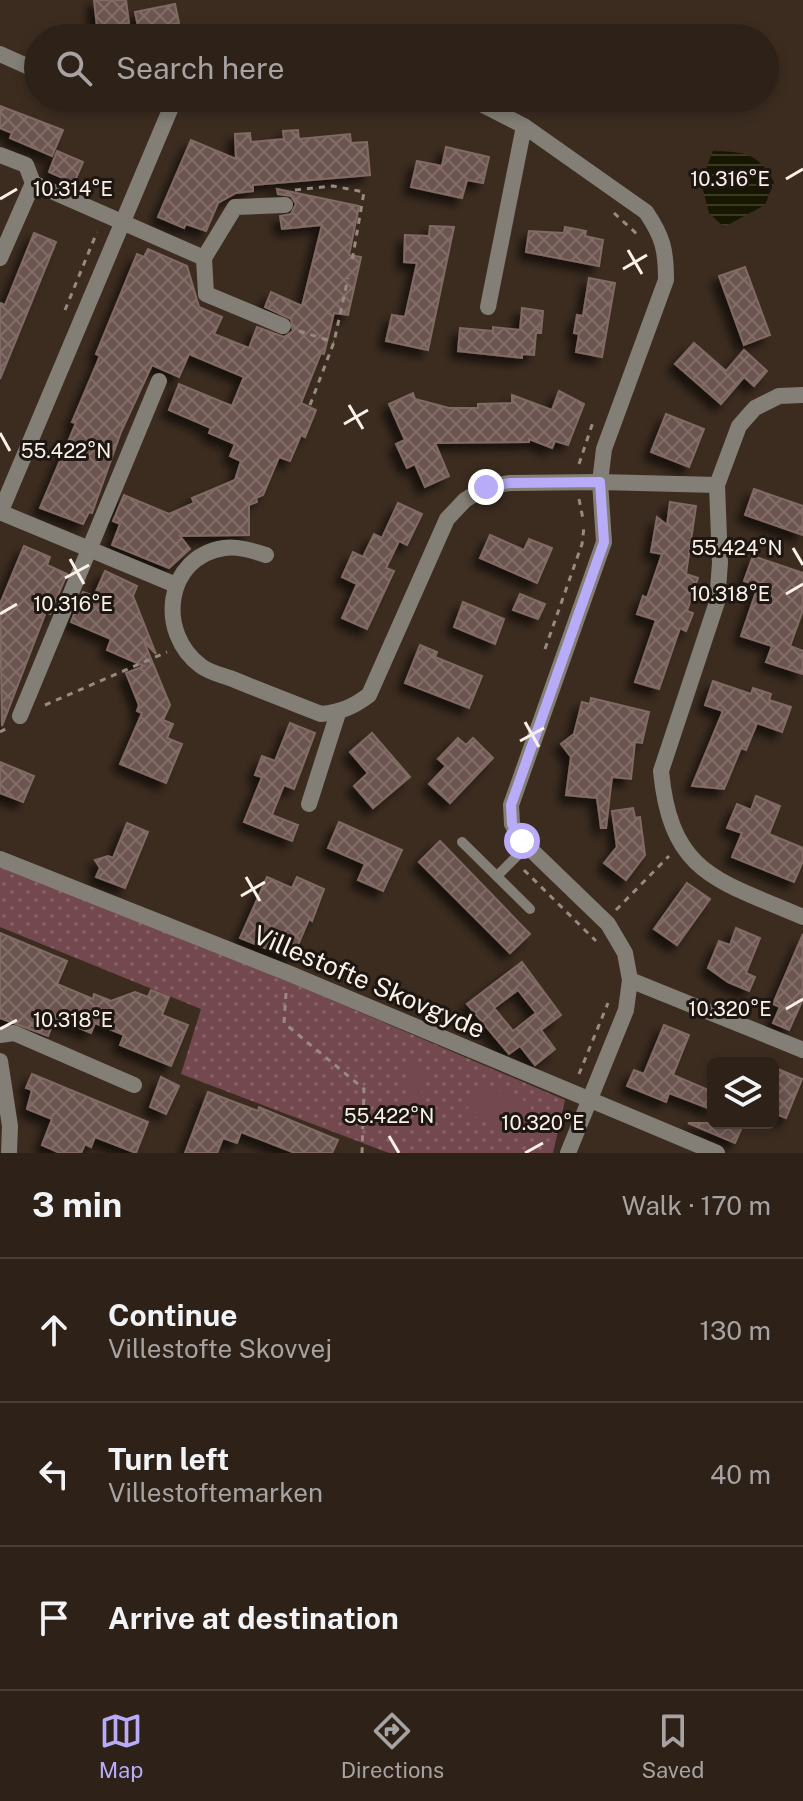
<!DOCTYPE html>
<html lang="en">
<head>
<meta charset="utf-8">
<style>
  :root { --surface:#2d2118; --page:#352921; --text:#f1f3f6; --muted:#a7a3a2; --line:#483e37; --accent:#b8abf7 }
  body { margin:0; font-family:"Public Sans",sans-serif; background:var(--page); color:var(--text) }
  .controls { position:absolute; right:24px; bottom:24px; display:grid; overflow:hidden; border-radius:12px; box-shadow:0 4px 12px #0003 }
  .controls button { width:72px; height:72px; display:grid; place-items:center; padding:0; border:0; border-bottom:2px solid var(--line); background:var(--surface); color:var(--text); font:40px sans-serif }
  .stop { position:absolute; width:24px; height:24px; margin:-18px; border:6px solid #b8abf7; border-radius:50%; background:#fff }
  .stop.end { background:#b8abf7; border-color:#fff; box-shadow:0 2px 8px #0008 }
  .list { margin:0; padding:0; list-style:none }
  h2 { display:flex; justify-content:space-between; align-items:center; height:104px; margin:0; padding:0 32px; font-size:34px }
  h2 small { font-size:26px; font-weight:400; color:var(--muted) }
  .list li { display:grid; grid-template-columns:52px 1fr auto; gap:24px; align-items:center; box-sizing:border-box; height:144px; padding:0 32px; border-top:2px solid var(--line) }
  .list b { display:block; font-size:30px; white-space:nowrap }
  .list p { margin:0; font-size:26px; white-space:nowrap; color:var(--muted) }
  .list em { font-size:26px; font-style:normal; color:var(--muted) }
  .icon { flex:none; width:44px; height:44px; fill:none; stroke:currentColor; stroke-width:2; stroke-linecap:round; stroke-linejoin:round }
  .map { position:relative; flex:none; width:803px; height:1153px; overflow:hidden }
  .search { position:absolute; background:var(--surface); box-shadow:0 4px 12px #0003; left:24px; right:24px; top:24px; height:88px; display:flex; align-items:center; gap:20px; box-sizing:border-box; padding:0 28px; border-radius:44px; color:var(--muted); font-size:30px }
  .sheet { height:536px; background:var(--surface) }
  nav { display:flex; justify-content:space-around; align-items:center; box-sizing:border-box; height:112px; border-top:2px solid var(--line); background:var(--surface); font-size:22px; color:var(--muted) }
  nav a { display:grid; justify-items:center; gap:4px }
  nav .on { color:var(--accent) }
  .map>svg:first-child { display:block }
  .grass { fill:url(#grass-dots) }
  .garden { fill:#73484f }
  .water { fill:url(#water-rules) }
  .building { fill:url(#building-cross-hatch); stroke:#816a64; stroke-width:2; fill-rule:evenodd; filter:url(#shadow) }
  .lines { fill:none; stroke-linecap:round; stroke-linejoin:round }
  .path { stroke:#978a80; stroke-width:3; stroke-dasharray:6 6; stroke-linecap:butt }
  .lane { stroke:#837f76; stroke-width:10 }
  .street { stroke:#837f76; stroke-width:16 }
  .route { stroke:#b8abf7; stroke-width:10 }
  .ticks { fill:none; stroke:#fbf1e9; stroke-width:3 }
  .labels { text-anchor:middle; stroke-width:6; stroke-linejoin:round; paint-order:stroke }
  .street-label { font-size:26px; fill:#fbf1e9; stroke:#1d1611 }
  .ticks-label { font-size:20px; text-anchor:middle; fill:#fbf1e9; stroke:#1d1611; stroke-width:6; stroke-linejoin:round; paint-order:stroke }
</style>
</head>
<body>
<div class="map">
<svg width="803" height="1153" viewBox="0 0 803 1153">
  <defs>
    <pattern id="grass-dots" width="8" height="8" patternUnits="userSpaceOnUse" patternTransform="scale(2)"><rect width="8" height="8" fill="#73484f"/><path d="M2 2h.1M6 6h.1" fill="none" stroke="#886368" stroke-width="1.8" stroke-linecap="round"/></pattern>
    <pattern id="water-rules" width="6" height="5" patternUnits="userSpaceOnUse" patternTransform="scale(2)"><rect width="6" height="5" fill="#171700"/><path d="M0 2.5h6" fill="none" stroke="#3a3925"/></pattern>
    <pattern id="building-cross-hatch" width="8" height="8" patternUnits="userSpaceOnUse" patternTransform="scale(2)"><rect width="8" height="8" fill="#6c5550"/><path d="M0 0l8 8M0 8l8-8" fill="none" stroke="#826e69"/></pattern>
    <filter id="shadow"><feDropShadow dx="-7" dy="7" stdDeviation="4" flood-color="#0009"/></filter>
  </defs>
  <rect width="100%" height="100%" fill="#3c2c20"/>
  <polygon class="grass" points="0,865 287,981 565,1100 553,1153 389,1153 181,1074 201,1009 0,927"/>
  <g class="garden">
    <polygon points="410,1065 422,1065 421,1106 409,1106"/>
    <polygon points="479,1082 532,1104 520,1135 466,1113"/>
  </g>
  <path class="water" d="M 713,151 C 744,152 758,152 774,182 L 765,205 L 724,227 L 709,213 L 701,182 Z"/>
  <g class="building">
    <polygon points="94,0 126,0 129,23 97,27"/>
    <polygon points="175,4 179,23 139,31 135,12"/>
    <polygon points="0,106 63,130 52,156 10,138 12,133 0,128"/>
    <polygon points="298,130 299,139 350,134 351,143 367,142 370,175 253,185 253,191 236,193 218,203 206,231 186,224 184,228 158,217 191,140 236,159 235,134 250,133 251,142 284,139 283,131"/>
    <polygon points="446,147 489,157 483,183 467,180 462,198 411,187 417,161 442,166"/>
    <polygon points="57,151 83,162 74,183 49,172"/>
    <polygon points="277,189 359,206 349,255 361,257 348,315 334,313 324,354 321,353 301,403 316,410 305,437 301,435 290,461 279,457 263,495 256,498 257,502 249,505 249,535 180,536 190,549 169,568 112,545 120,524 113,521 124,495 169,514 194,503 192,498 235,480 241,461 230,456 235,444 209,433 211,428 169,410 179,384 232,406 244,377 189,354 179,377 152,365 121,432 92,513 89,512 83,524 40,508 76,423 72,422 100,356 96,354 137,254 144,257 148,249 187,266 199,307 222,317 214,334 249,348 257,327 284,337 293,331 291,319 265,307 271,292 302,306 322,225 282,229 280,216 291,214 296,204 291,196 278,194"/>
    <polygon points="430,226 454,227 428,350 386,341 392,315 405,317 417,263 404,262 405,235 429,236"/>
    <polygon points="565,227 586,231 585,236 603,240 599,266 526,252 529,231 564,233"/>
    <polygon points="34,233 56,242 0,379 0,303 5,305"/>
    <polygon points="745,267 770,335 744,345 719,276"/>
    <polygon points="589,278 615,283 602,357 576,352 579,334 574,333 577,315 583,316"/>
    <polygon points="522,308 543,311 541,333 536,333 534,355 522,354 522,358 458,351 460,328 493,331 493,327 520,330"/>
    <polygon points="694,343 726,371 744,350 767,371 754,386 744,377 721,404 675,364"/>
    <polygon points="559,391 584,404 568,445 555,441 552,448 529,439 529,442 435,443 449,476 425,487 415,464 407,468 396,444 405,440 389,404 413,393 415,399 449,408 478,408 478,404 512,403 512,395 552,410"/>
    <polygon points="666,414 704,429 689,467 651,452"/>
    <polygon points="754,489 803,506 803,535 745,515"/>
    <polygon points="670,502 696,506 686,574 698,578 687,611 693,613 686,631 680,628 659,689 635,682 656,620 637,614 643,596 647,598 662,554 651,552 657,517 667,525"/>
    <polygon points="398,503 422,514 407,545 399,541 386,568 394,571 367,629 342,618 357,584 342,577 353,552 363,557 374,534 382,538"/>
    <polygon points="490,535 524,550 529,539 552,548 537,583 480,558"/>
    <polygon points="24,546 50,557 47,565 67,574 50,614 46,612 2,726 0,604"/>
    <polygon points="753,556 803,573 803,610 790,646 803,651 803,674 766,662 772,646 741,636 758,586 744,581"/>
    <polygon points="105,571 137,586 133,596 156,654 144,642 170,705 163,720 173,724 167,738 182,744 166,783 120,764 142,713 137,711 139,705 126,673 144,666 107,650 111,639 71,622 83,592 94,596"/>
    <polygon points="520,594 545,604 538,619 513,610"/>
    <polygon points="463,602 504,619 495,644 454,627"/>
    <polygon points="420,645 437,652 435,657 482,676 469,708 405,683"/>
    <polygon points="713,681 751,694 753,688 771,694 769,700 791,707 782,732 757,723 746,750 741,748 724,789 692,786 723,711 705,705"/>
    <polygon points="591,698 649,712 642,743 635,742 631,779 612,777 606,828 601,828 597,798 566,795 571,757 561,744 574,734 582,702 590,704"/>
    <polygon points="290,723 315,733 294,789 284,785 272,815 298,825 292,841 244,822 262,777 255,775 262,756 275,761"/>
    <polygon points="372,733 410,777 373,808 354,786 368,773 350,752"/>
    <polygon points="458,738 466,745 473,738 493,758 450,803 429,784 446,766 438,759"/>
    <polygon points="0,762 34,776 23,802 0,793"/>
    <polygon points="756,796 780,806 769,834 803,848 803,861 794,882 732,857 742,833 727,828 737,804 751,810"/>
    <polygon points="633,808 635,818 640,817 645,855 626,880 604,863 617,847 612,811"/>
    <polygon points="339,822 402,850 383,891 358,880 365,864 328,848"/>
    <polygon points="127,823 148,832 125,888 96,877 100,868 95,860 108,856 113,858"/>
    <polygon points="440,841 530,934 510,953 419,862"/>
    <polygon points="267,877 292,888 297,877 324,889 312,921 309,919 292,959 240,938"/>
    <polygon points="687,883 710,899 677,945 654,929"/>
    <polygon points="736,928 760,938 746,973 755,977 749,991 728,982 708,968 719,941 730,945"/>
    <polygon points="0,933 67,961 57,984 93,999 94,994 109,1000 108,1002 135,992 148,997 151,990 169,997 162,1015 188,1025 171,1066 120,1045 124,1035 95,1023 91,1033 55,1018 48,1036 0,1018"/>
    <polygon points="803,934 803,999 789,1030 773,1023 780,1007 773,1004"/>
    <path d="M 522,962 L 561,1015 L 541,1030 L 555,1049 L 535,1065 L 520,1046 L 509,1054 L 467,1004 ZM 518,990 L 536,1013 L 513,1031 L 494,1008 Z"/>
    <polygon points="664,1025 689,1035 673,1075 713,1092 713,1110 669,1093 666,1102 627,1086 634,1070 644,1074"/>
    <polygon points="773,1067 802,1079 786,1118 773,1113"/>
    <polygon points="32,1074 148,1122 136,1153 95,1137 91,1147 85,1144 81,1153 60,1153 42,1145 52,1119 27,1109 32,1090 26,1088"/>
    <polygon points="161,1077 179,1086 166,1114 150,1107"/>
    <polygon points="208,1092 258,1111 259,1107 338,1140 332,1153 295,1153 241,1132 237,1143 223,1138 217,1153 185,1153"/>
    <polygon points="688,1123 732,1123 742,1127 735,1143"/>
  </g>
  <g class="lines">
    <g class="path">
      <polyline points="295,190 333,186 364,192 352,261"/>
      <polyline points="614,213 638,235"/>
      <polyline points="65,310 97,232"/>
      <polyline points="299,331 334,342"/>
      <polyline points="310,405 334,342 348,278"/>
      <polyline points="579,464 593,422"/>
      <polyline points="579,499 583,519"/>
      <polyline points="545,649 582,544 584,527"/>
      <polyline points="45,705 167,652"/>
      <polyline points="0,732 9,727"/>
      <polyline points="524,870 596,941"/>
      <polyline points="616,910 669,856"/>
      <polyline points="286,993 284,1023 364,1089 362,1153"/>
      <polyline points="579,1074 608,1003"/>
    </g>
    <g class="lane">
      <polyline points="462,842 530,909"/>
      <polyline points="497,876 527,846"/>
    </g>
    <g class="street">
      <polyline points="0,54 38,71"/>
      <path d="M 430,98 L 481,104 L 524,126 L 646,212 C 663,237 666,250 666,280 L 604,449 L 600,482 L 604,542 L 511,805 L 512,824 L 522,841 L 608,924 L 625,953 L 630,980 L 626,1010 L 568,1153"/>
      <polyline points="0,155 26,165 33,183 0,258"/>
      <polyline points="33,183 204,258 235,207 285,205"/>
      <polyline points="204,258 206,294 283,326"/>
      <polyline points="488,307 524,126"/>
      <path d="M 803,395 L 779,396 L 755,408 L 739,426 L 717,485 L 720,563 L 717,602 L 661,771 C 671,875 718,880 803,917"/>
      <polyline points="0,512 176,585"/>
      <polyline points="0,513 175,98"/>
      <path d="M 266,555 C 253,551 238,546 224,548 C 165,557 156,633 201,666 C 210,673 225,676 235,680 C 264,692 293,703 321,714 C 341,712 353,707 369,695 L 447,519 L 465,500 L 486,487 L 510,483 L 600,482 L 717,485"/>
      <polyline points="20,716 159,381"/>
      <polyline points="309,804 338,713"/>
      <polyline points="0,859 288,973 717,1153"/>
      <polyline points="630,980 803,1050"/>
      <polyline points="0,1035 14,1033 134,1085"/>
      <polyline points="0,1061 10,1126 9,1153"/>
    </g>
  </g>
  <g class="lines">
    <polyline class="route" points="486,487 510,483 600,482 604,542 511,805 512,824 522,841"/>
  </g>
  <path class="ticks" d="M 786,179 L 803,169M 0,199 L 17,189M 628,250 L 642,274M 623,269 L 647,255M 349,405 L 363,429M 344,424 L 368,410M 0,433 L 10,451M 793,548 L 803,565M 70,559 L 84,584M 65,578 L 89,565M 786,594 L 803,584M 0,614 L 17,604M 525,722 L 539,747M 520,741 L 544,728M 246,877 L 260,901M 241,896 L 265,882M 786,1009 L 803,999M 0,1029 L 17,1020M 389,1136 L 399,1153M 525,1153 L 543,1143"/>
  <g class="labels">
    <g class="street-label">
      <text transform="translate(369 982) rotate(23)" y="9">Villestofte Skovgyde</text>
    </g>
  </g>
  <g class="ticks-label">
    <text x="730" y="186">10.316°E</text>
    <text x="73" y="196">10.314°E</text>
    <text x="66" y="458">55.422°N</text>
    <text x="737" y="555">55.424°N</text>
    <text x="730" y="601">10.318°E</text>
    <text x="73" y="611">10.316°E</text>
    <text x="730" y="1016">10.320°E</text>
    <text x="73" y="1027">10.318°E</text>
    <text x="389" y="1123">55.422°N</text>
    <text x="543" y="1130">10.320°E</text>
  </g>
</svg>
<div class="controls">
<button><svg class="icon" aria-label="layers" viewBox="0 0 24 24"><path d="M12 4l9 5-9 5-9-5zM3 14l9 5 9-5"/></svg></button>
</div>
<div class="stop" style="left:522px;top:841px"></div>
<div class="stop end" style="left:486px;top:487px"></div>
<div class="search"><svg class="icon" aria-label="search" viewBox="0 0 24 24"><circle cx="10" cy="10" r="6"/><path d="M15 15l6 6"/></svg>Search here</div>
</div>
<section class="sheet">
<h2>3 min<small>Walk · 170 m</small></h2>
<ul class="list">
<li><svg class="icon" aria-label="ahead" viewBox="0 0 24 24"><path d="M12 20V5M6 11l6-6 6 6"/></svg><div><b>Continue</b><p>Villestofte Skovvej</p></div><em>130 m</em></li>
<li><svg class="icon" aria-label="left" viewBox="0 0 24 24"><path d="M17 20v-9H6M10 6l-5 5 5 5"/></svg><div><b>Turn left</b><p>Villestoftemarken</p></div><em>40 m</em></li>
<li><svg class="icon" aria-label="arrive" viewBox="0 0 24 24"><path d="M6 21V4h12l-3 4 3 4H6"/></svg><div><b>Arrive at destination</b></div></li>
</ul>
</section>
<nav>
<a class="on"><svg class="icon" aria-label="map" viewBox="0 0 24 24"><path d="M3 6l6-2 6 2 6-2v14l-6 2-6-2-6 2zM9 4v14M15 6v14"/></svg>Map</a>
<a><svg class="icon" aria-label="directions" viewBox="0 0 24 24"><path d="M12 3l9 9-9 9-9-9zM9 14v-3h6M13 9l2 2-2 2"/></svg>Directions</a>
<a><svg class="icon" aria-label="saved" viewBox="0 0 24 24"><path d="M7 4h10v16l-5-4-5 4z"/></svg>Saved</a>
</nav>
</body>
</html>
